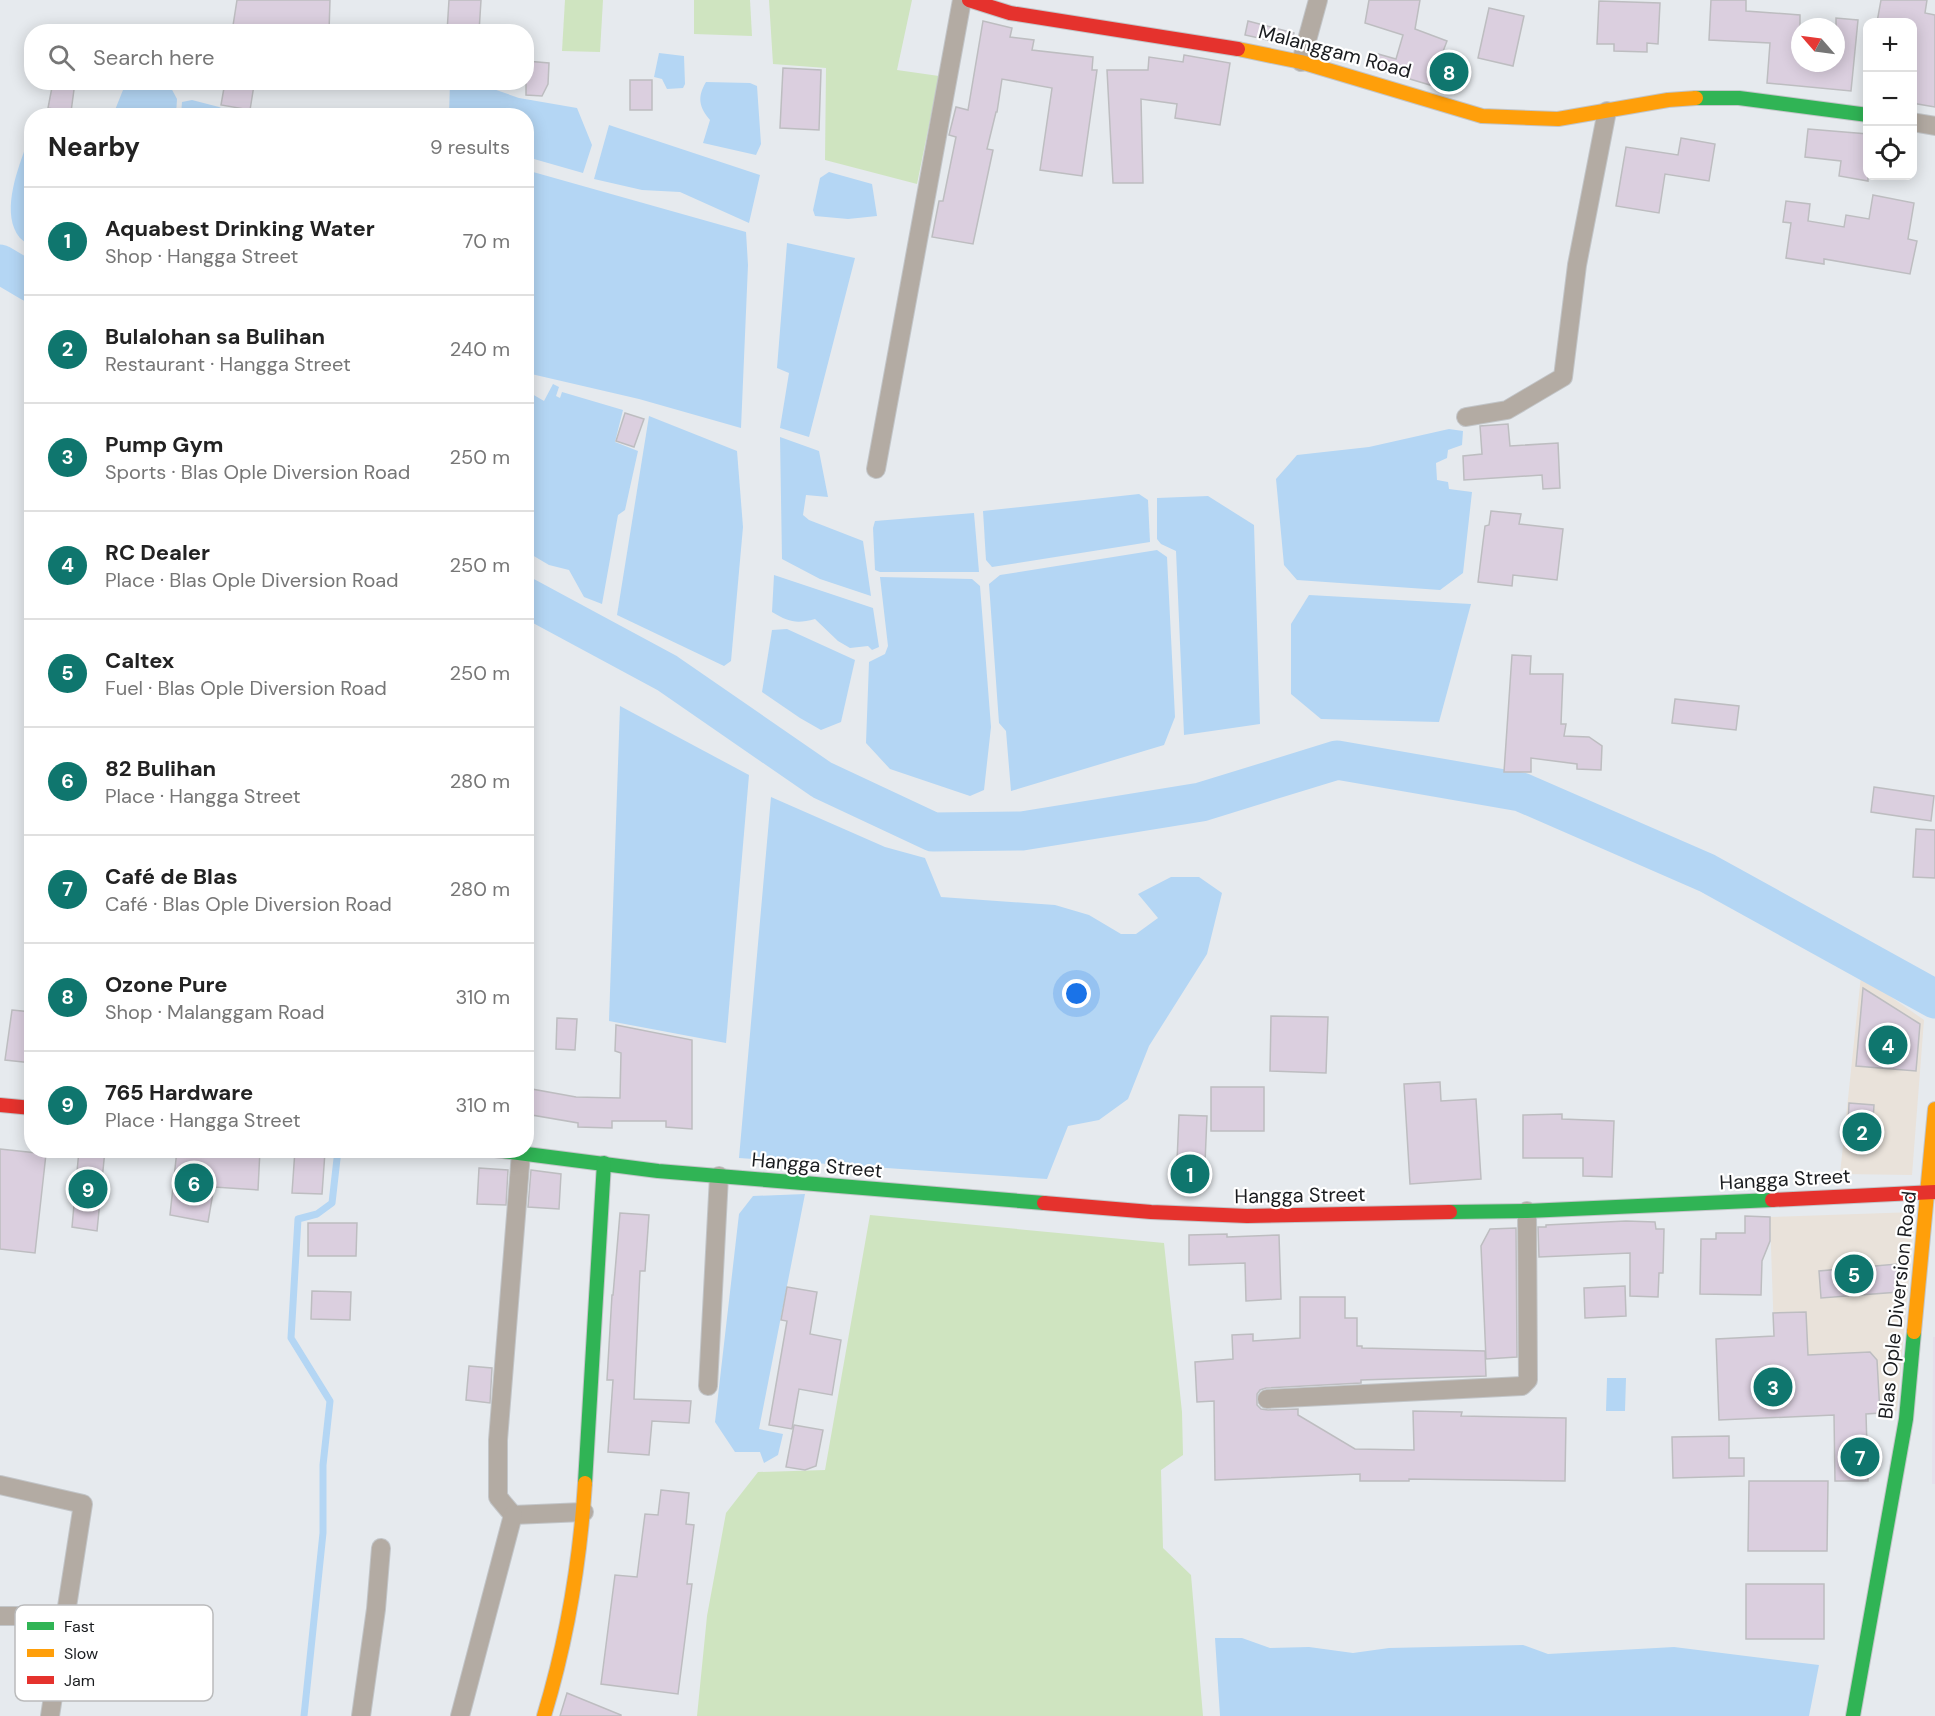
<!DOCTYPE html>
<html lang="en">
<head>
<meta charset="utf-8">
<style>
  :root { --surface:#fff; --page:#f6f6f6; --text:#222; --muted:#767676; --line:#e0e0e0; --accent:#0f766e }
  body { margin:0; font-family:"DM Sans",sans-serif; background:var(--page); color:var(--text) }
  .controls { position:absolute; right:18px; top:18px; display:grid; overflow:hidden; border-radius:12px; box-shadow:0 3px 15px #0003 }
  .controls button { width:54px; height:54px; display:grid; place-items:center; padding:0; border:0; border-bottom:2px solid var(--line); background:var(--surface); color:var(--text); font:30px sans-serif }
  .compass { position:absolute; left:1791px; top:18px; width:54px; height:54px; border-radius:50%; background:var(--surface); box-shadow:0 3px 15px #0003; rotate:298deg }
  .you { position:absolute; left:1077px; top:994px; width:21px; height:21px; margin:-15px; border:4px solid #fff; border-radius:50%; background:#1a73e8; box-shadow:0 0 0 9px #1a73e833 }
  .badge { display:grid; place-items:center; width:39px; height:39px; border-radius:50%; background:var(--accent); color:#fff; font-size:20px; font-weight:700 }
  .pin { position:absolute; translate:-50% -50%; border:3px solid #fff; box-shadow:0 2px 6px #0006 }
  .list { margin:0; padding:0; list-style:none }
  h2 { display:flex; justify-content:space-between; align-items:center; height:78px; margin:0; padding:0 24px; font-size:26px }
  h2 small { font-size:20px; font-weight:400; color:var(--muted) }
  .list li { display:grid; grid-template-columns:39px 1fr auto; gap:18px; align-items:center; box-sizing:border-box; height:108px; padding:0 24px; border-top:2px solid var(--line) }
  .list b { display:block; font-size:22px; white-space:nowrap }
  .list p { margin:0; font-size:20px; white-space:nowrap; color:var(--muted) }
  .list em { font-size:20px; font-style:normal; color:var(--muted) }
  .icon { flex:none; width:33px; height:33px; fill:none; stroke:currentColor; stroke-width:2; stroke-linecap:round; stroke-linejoin:round }
  .map { position:relative; flex:none; width:1935px; height:1716px; overflow:hidden }
  .search { position:absolute; background:var(--surface); box-shadow:0 3px 15px #0003; left:24px; top:24px; width:510px; height:66px; display:flex; align-items:center; gap:15px; box-sizing:border-box; padding:0 21px; border-radius:24px; color:var(--muted); font-size:22px }
  .panel { position:absolute; background:var(--surface); box-shadow:0 3px 15px #0003; left:24px; top:108px; width:510px; height:1050px; border-radius:24px }
  .map>svg:first-child { display:block }
  .commercial { fill:#e9e2da }
  .education { fill:#e6e1ed }
  .green { fill:#cfe4c0 }
  .water { fill:#b4d6f4 }
  .lines { fill:none; stroke-linecap:round; stroke-linejoin:round }
  .stream { stroke:#b4d6f4; stroke-width:7 }
  .river { stroke:#b4d6f4; stroke-width:39 }
  .building { fill:#dbcfdf; stroke:#bdbdc0; stroke-width:1.5 }
  .street-casing { stroke:#c2c5c8; stroke-width:20 }
  .fast-casing { stroke:#c2c5c8; stroke-width:16 }
  .slow-casing { stroke:#c2c5c8; stroke-width:16 }
  .jam-casing { stroke:#c2c5c8; stroke-width:16 }
  .street { stroke:#b3aba3; stroke-width:18 }
  .fast { stroke:#30b455; stroke-width:14 }
  .slow { stroke:#ff9f0a; stroke-width:14 }
  .jam { stroke:#e5322d; stroke-width:14 }
  .labels { text-anchor:middle; stroke-width:4.5; stroke-linejoin:round; paint-order:stroke }
  .street-label { font-size:20px; fill:#1a1c1f; stroke:#fff }
  .key { fill:#fff; stroke:#babbbc; stroke-width:1.5 }
  .key-label { font-size:16px; fill:#1a1c1f }
</style>
</head>
<body>
<div class="map">
<svg width="1935" height="1716" viewBox="0 0 1935 1716">
  <rect width="100%" height="100%" fill="#e6eaee"/>
  <g class="commercial">
    <polygon points="1861,976 1924,1020 1912,1175 1840,1174"/>
    <polygon points="1915,1212 1897,1411 1719,1420 1716,1339 1774,1336 1770,1217"/>
  </g>
  <polygon class="education" points="1933,1337 1935,1337 1935,1484 1932,1484"/>
  <g class="green">
    <polygon points="565,0 603,0 600,52 562,51"/>
    <polygon points="694,0 750,0 752,36 694,34"/>
    <polygon points="769,0 912,0 897,70 939,76 917,184 825,160 826,68 773,64"/>
    <polygon points="870,1215 1164,1243 1182,1412 1183,1455 1161,1470 1163,1548 1191,1575 1203,1716 697,1716 707,1616 726,1513 758,1472 825,1470"/>
  </g>
  <g class="water">
    <polygon points="659,53 684,56 685,84 683,88 667,89 662,79 654,77"/>
    <path d="M 706,82 L 750,83 L 757,86 L 761,144 L 756,155 L 703,143 L 710,120 C 699,107 697,97 706,82 Z"/>
    <polygon points="450,83 476,83 519,98 577,108 592,145 583,173 527,157 526,116 449,115"/>
    <polygon points="125,85 170,86 177,99 176,115 113,115"/>
    <polygon points="192,100 219,107 236,115 181,115 182,102"/>
    <polygon points="609,125 760,175 749,223 680,192 642,190 594,179"/>
    <path d="M 25,149 L 31,151 L 31,247 C 28,244 23,241 20,238 C 1,215 16,174 25,149 Z"/>
    <polygon points="526,170 746,232 748,265 741,428 639,399 527,373"/>
    <polygon points="829,172 872,184 877,216 848,219 815,216 813,210 820,178"/>
    <polygon points="787,243 855,258 809,437 780,428 789,373 777,368"/>
    <polygon points="553,384 559,387 556,396 560,398 562,392 623,410 615,442 638,451 625,510 618,515 602,604 584,597 569,570 549,565 527,552 527,391 544,401"/>
    <polygon points="649,416 737,451 743,527 731,661 724,666 617,615"/>
    <polygon points="1449,429 1463,431 1462,445 1448,450 1447,458 1436,463 1437,480 1448,482 1449,489 1472,492 1463,573 1440,590 1297,580 1284,565 1276,479 1297,455 1369,447"/>
    <polygon points="780,437 819,451 828,497 806,495 803,515 809,520 863,541 871,596 820,579 782,559"/>
    <polygon points="1139,494 1148,500 1150,542 992,567 986,560 983,511"/>
    <polygon points="1208,496 1254,525 1260,724 1184,735 1176,551 1161,544 1157,539 1157,498"/>
    <polygon points="974,513 979,572 880,572 875,570 873,528 875,521"/>
    <polygon points="1157,550 1167,557 1175,717 1164,745 1011,791 1006,731 999,723 989,584 1000,575"/>
    <path d="M 774,575 L 873,608 L 879,647 L 872,650 L 868,646 L 850,648 L 838,641 L 815,619 C 796,624 789,622 772,612 Z"/>
    <polygon points="880,577 972,579 980,586 991,727 984,790 970,796 890,769 866,743 869,662 885,654 888,646"/>
    <polygon points="1309,595 1471,604 1439,722 1321,719 1291,694 1291,624"/>
    <polygon points="787,629 855,660 841,722 821,730 800,718 762,692 772,630"/>
    <polygon points="620,706 749,775 726,1043 609,1021"/>
    <polygon points="771,797 885,847 925,858 941,897 1055,905 1089,915 1121,934 1136,934 1158,918 1138,894 1171,877 1199,877 1222,893 1207,954 1149,1046 1128,1099 1099,1120 1068,1126 1047,1179 739,1158"/>
    <polygon points="805,1194 759,1429 783,1434 778,1455 764,1463 760,1452 735,1452 715,1422 739,1214 753,1196"/>
    <polygon points="1607,1378 1626,1378 1625,1411 1606,1411"/>
    <polygon points="1215,1638 1242,1638 1270,1648 1309,1647 1353,1653 1389,1648 1523,1645 1548,1654 1674,1647 1819,1665 1809,1716 1220,1716"/>
  </g>
  <g class="lines">
    <polyline class="stream" points="304,1716 323,1533 323,1465 330,1401 291,1338 298,1219 317,1214 332,1203 338,1150"/>
    <g class="river">
      <polyline points="0,264 32,283"/>
      <polyline points="526,597 667,673 822,780 933,832 1022,831 1201,802 1337,760 1521,792 1707,873 1935,999"/>
    </g>
  </g>
  <g class="building">
    <polygon points="237,0 330,0 329,32 293,32 293,27 259,26 258,32 232,32"/>
    <polygon points="449,0 481,0 479,32 447,32"/>
    <polygon points="1369,0 1420,0 1415,29 1447,41 1442,54 1464,62 1454,90 1431,82 1430,85 1373,68 1378,54 1396,59 1403,35 1365,23"/>
    <polygon points="1711,0 1746,0 1746,11 1800,15 1800,63 1836,63 1836,18 1858,20 1851,91 1767,83 1770,43 1709,40"/>
    <polygon points="1881,0 1927,0 1925,13 1935,15 1935,107 1912,103 1912,22 1877,22"/>
    <polygon points="1599,1 1660,3 1658,44 1647,43 1647,52 1614,51 1614,44 1597,44"/>
    <polygon points="1489,8 1524,16 1513,66 1478,58"/>
    <polygon points="983,21 1012,28 1010,37 1034,40 1032,50 1093,57 1092,70 1097,70 1082,176 1040,170 1052,88 1002,79 997,112 996,112 987,149 993,150 973,244 932,237 939,201 943,201 956,137 949,135 956,107 968,110"/>
    <polygon points="1248,21 1294,33 1291,45 1245,35"/>
    <polygon points="1184,55 1230,63 1220,125 1175,118 1177,104 1141,99 1143,183 1113,183 1107,70 1148,70 1149,57 1183,62"/>
    <polygon points="526,61 549,63 548,84 542,96 526,95"/>
    <polygon points="783,68 821,70 819,130 780,128"/>
    <rect x="630" y="80" width="22" height="30"/>
    <polygon points="53,82 75,82 71,112 48,108"/>
    <polygon points="225,82 254,85 250,110 221,105"/>
    <polygon points="1808,129 1868,134 1868,181 1839,176 1841,161 1805,157"/>
    <polygon points="1681,138 1715,144 1709,181 1665,174 1659,213 1616,206 1626,147 1678,155"/>
    <polygon points="1873,195 1914,203 1908,239 1917,241 1910,274 1824,259 1824,264 1786,258 1791,223 1783,222 1786,201 1810,204 1808,221 1844,227 1846,215 1869,219"/>
    <polygon points="625,413 644,419 634,447 616,441"/>
    <polygon points="1508,424 1510,446 1558,443 1560,488 1543,489 1542,475 1464,480 1463,456 1482,454 1480,426"/>
    <polygon points="1491,511 1521,514 1519,524 1563,529 1557,580 1513,575 1512,586 1478,582 1485,526 1489,525"/>
    <polygon points="1512,655 1531,656 1530,674 1563,674 1561,724 1566,724 1564,736 1589,737 1602,746 1601,770 1577,769 1577,764 1531,758 1531,772 1504,772"/>
    <polygon points="1675,699 1739,706 1736,730 1672,723"/>
    <polygon points="1874,787 1934,796 1931,821 1871,812"/>
    <polygon points="1916,829 1935,830 1935,878 1913,877"/>
    <polygon points="1863,988 1920,1024 1916,1071 1856,1066"/>
    <polygon points="12,1010 32,1012 32,1063 5,1060"/>
    <polygon points="1271,1016 1328,1017 1326,1073 1270,1071"/>
    <polygon points="557,1018 577,1019 575,1050 556,1049"/>
    <polygon points="616,1025 692,1040 692,1129 666,1127 666,1121 612,1121 612,1128 578,1127 578,1123 526,1114 526,1088 576,1097 620,1098 621,1053 615,1051"/>
    <polygon points="1440,1082 1441,1101 1476,1099 1481,1179 1410,1184 1404,1084"/>
    <rect x="1211" y="1087" width="53" height="44"/>
    <polygon points="1849,1103 1874,1105 1871,1150 1847,1148"/>
    <polygon points="1562,1114 1562,1119 1614,1121 1612,1177 1583,1176 1583,1158 1523,1158 1523,1115"/>
    <polygon points="1179,1115 1207,1116 1204,1186 1176,1185"/>
    <polygon points="0,1149 46,1154 35,1253 0,1249"/>
    <polygon points="79,1150 105,1150 97,1231 72,1227"/>
    <polygon points="177,1150 260,1150 258,1190 214,1187 208,1222 170,1215"/>
    <polygon points="295,1150 325,1152 322,1194 292,1193"/>
    <polygon points="479,1168 508,1170 506,1205 477,1204"/>
    <polygon points="531,1170 561,1174 559,1209 528,1207"/>
    <polygon points="620,1213 649,1215 645,1271 640,1271 634,1399 691,1401 689,1423 652,1421 649,1455 608,1452 613,1380 607,1380 612,1295 613,1295"/>
    <polygon points="1745,1216 1770,1217 1770,1241 1762,1261 1761,1295 1700,1294 1701,1239 1716,1239 1716,1233 1745,1233"/>
    <polygon points="1626,1221 1655,1222 1656,1229 1664,1229 1663,1273 1659,1273 1658,1297 1630,1296 1630,1253 1539,1257 1538,1227 1546,1227 1546,1225"/>
    <polygon points="308,1223 357,1223 356,1256 308,1256"/>
    <polygon points="1516,1228 1517,1357 1486,1359 1481,1246 1490,1229"/>
    <polygon points="1227,1234 1227,1237 1279,1235 1281,1299 1246,1301 1245,1263 1189,1265 1189,1235"/>
    <polygon points="1897,1264 1899,1292 1821,1298 1819,1271"/>
    <polygon points="1625,1286 1626,1316 1585,1318 1584,1288"/>
    <polygon points="787,1287 817,1292 810,1334 841,1340 832,1395 799,1389 792,1429 769,1425 787,1321 781,1320"/>
    <polygon points="312,1291 351,1292 350,1320 311,1319"/>
    <polygon points="1300,1297 1345,1297 1345,1318 1357,1318 1357,1346 1362,1346 1362,1348 1485,1351 1486,1376 1361,1380 1361,1383 1266,1388 1260,1390 1257,1394 1257,1405 1261,1409 1268,1410 1298,1409 1298,1415 1355,1449 1414,1450 1413,1411 1462,1412 1461,1416 1566,1418 1565,1481 1409,1479 1409,1481 1360,1481 1360,1474 1215,1480 1214,1401 1197,1402 1195,1362 1233,1359 1232,1335 1253,1334 1253,1341 1300,1338"/>
    <polygon points="1806,1312 1808,1355 1870,1352 1877,1360 1880,1413 1866,1414 1868,1481 1835,1481 1834,1415 1719,1420 1716,1339 1774,1336 1773,1313"/>
    <polygon points="469,1366 492,1368 490,1403 466,1400"/>
    <polygon points="794,1425 823,1430 816,1466 805,1470 786,1467"/>
    <polygon points="1729,1436 1729,1458 1744,1458 1744,1476 1673,1478 1672,1437"/>
    <polygon points="1749,1481 1828,1481 1827,1551 1748,1551"/>
    <polygon points="661,1490 689,1493 686,1524 694,1525 687,1584 692,1584 678,1694 601,1684 615,1575 637,1577 645,1514 658,1515"/>
    <rect x="1746" y="1584" width="78" height="55"/>
    <polygon points="567,1693 621,1715 621,1716 560,1716"/>
  </g>
  <g class="lines">
    <defs>
      <g id="street">
        <polyline points="1301,62 1318,0"/>
        <polyline points="1912,122 1935,126"/>
        <polyline points="1466,417 1507,410 1563,377 1577,265 1607,111"/>
        <polyline points="876,469 962,0"/>
        <polyline points="521,1153 498,1440 498,1497 513,1515 584,1512"/>
        <polyline points="708,1386 719,1176"/>
        <polyline points="1267,1399 1522,1386 1528,1380 1527,1211"/>
        <polyline points="0,1485 83,1504 50,1716"/>
        <polyline points="0,1616 65,1616"/>
        <polyline points="361,1716 376,1609 381,1548"/>
        <polyline points="460,1716 513,1515"/>
      </g>
      <g id="fast">
        <polyline points="1696,98 1739,98 1868,115"/>
        <polyline points="495,1150 658,1171 1044,1203"/>
        <polyline points="1450,1212 1527,1211 1772,1200"/>
        <polyline points="585,1483 604,1163"/>
        <polyline points="1853,1716 1906,1419 1914,1332"/>
      </g>
      <g id="slow">
        <polyline points="1238,49 1301,62 1482,116 1558,119 1668,100 1696,98"/>
        <polyline points="1914,1332 1935,1109"/>
        <path d="M 544,1716 C 567,1640 580,1562 585,1483"/>
      </g>
      <g id="jam">
        <polyline points="969,0 1010,13 1238,49"/>
        <polyline points="0,1105 32,1108"/>
        <polyline points="1772,1200 1935,1192"/>
        <polyline points="1044,1203 1151,1212 1247,1216 1450,1212"/>
      </g>
    </defs>
    <use href="#street" class="street-casing"/>
    <use href="#fast" class="fast-casing"/>
    <use href="#slow" class="slow-casing"/>
    <use href="#jam" class="jam-casing"/>
    <use href="#street" class="street"/>
    <use href="#fast" class="fast"/>
    <use href="#slow" class="slow"/>
    <use href="#jam" class="jam"/>
  </g>
  <g class="labels">
    <g class="street-label">
      <text transform="translate(1335 51) rotate(15)" y="7">Malanggam Road</text>
      <text transform="translate(817 1165) rotate(5)" y="7">Hangga Street</text>
      <text transform="translate(1785 1179) rotate(-3)" y="7">Hangga Street</text>
      <text transform="translate(1300 1195) rotate(-1)" y="7">Hangga Street</text>
      <text transform="translate(1897 1305) rotate(-84)" y="7">Blas Ople Diversion Road</text>
    </g>
  </g>
  <rect x="15" y="1605" width="198" height="96" rx="9" class="key"/>
  <rect x="27" y="1622" width="27" height="8" fill="#30b455"/>
  <rect x="27" y="1649" width="27" height="8" fill="#ff9f0a"/>
  <rect x="27" y="1676" width="27" height="8" fill="#e5322d"/>
  <g class="key-label">
    <text x="64" y="1632">Fast</text>
    <text x="64" y="1659">Slow</text>
    <text x="64" y="1686">Jam</text>
  </g>
</svg>
<div class="controls">
<button>+</button>
<button>−</button>
<button><svg class="icon" aria-label="locate" viewBox="0 0 24 24"><circle cx="12" cy="12" r="6"/><path d="M12 2v4M12 18v4M2 12h4M18 12h4"/></svg></button>
</div>
<svg class="compass" viewBox="-18 -18 36 36"><path d="M0-13l5 13h-10z" fill="#e53935"/><path d="M0 13l5-13h-10z" fill="#767676"/></svg>
<div class="you"></div>
<div class="pin badge" style="left:1190px;top:1174px">1</div>
<div class="pin badge" style="left:1862px;top:1132px">2</div>
<div class="pin badge" style="left:1773px;top:1387px">3</div>
<div class="pin badge" style="left:1888px;top:1045px">4</div>
<div class="pin badge" style="left:1854px;top:1274px">5</div>
<div class="pin badge" style="left:194px;top:1183px">6</div>
<div class="pin badge" style="left:1860px;top:1457px">7</div>
<div class="pin badge" style="left:1449px;top:72px">8</div>
<div class="pin badge" style="left:88px;top:1189px">9</div>
<div class="search"><svg class="icon" aria-label="search" viewBox="0 0 24 24"><circle cx="10" cy="10" r="6"/><path d="M15 15l6 6"/></svg>Search here</div>
<section class="panel">
<h2>Nearby<small>9 results</small></h2>
<ul class="list">
<li><span class="badge">1</span><div><b>Aquabest Drinking Water</b><p>Shop · Hangga Street</p></div><em>70 m</em></li>
<li><span class="badge">2</span><div><b>Bulalohan sa Bulihan</b><p>Restaurant · Hangga Street</p></div><em>240 m</em></li>
<li><span class="badge">3</span><div><b>Pump Gym</b><p>Sports · Blas Ople Diversion Road</p></div><em>250 m</em></li>
<li><span class="badge">4</span><div><b>RC Dealer</b><p>Place · Blas Ople Diversion Road</p></div><em>250 m</em></li>
<li><span class="badge">5</span><div><b>Caltex</b><p>Fuel · Blas Ople Diversion Road</p></div><em>250 m</em></li>
<li><span class="badge">6</span><div><b>82 Bulihan</b><p>Place · Hangga Street</p></div><em>280 m</em></li>
<li><span class="badge">7</span><div><b>Café de Blas</b><p>Café · Blas Ople Diversion Road</p></div><em>280 m</em></li>
<li><span class="badge">8</span><div><b>Ozone Pure</b><p>Shop · Malanggam Road</p></div><em>310 m</em></li>
<li><span class="badge">9</span><div><b>765 Hardware</b><p>Place · Hangga Street</p></div><em>310 m</em></li>
</ul>
</section>
</div>
</body>
</html>
